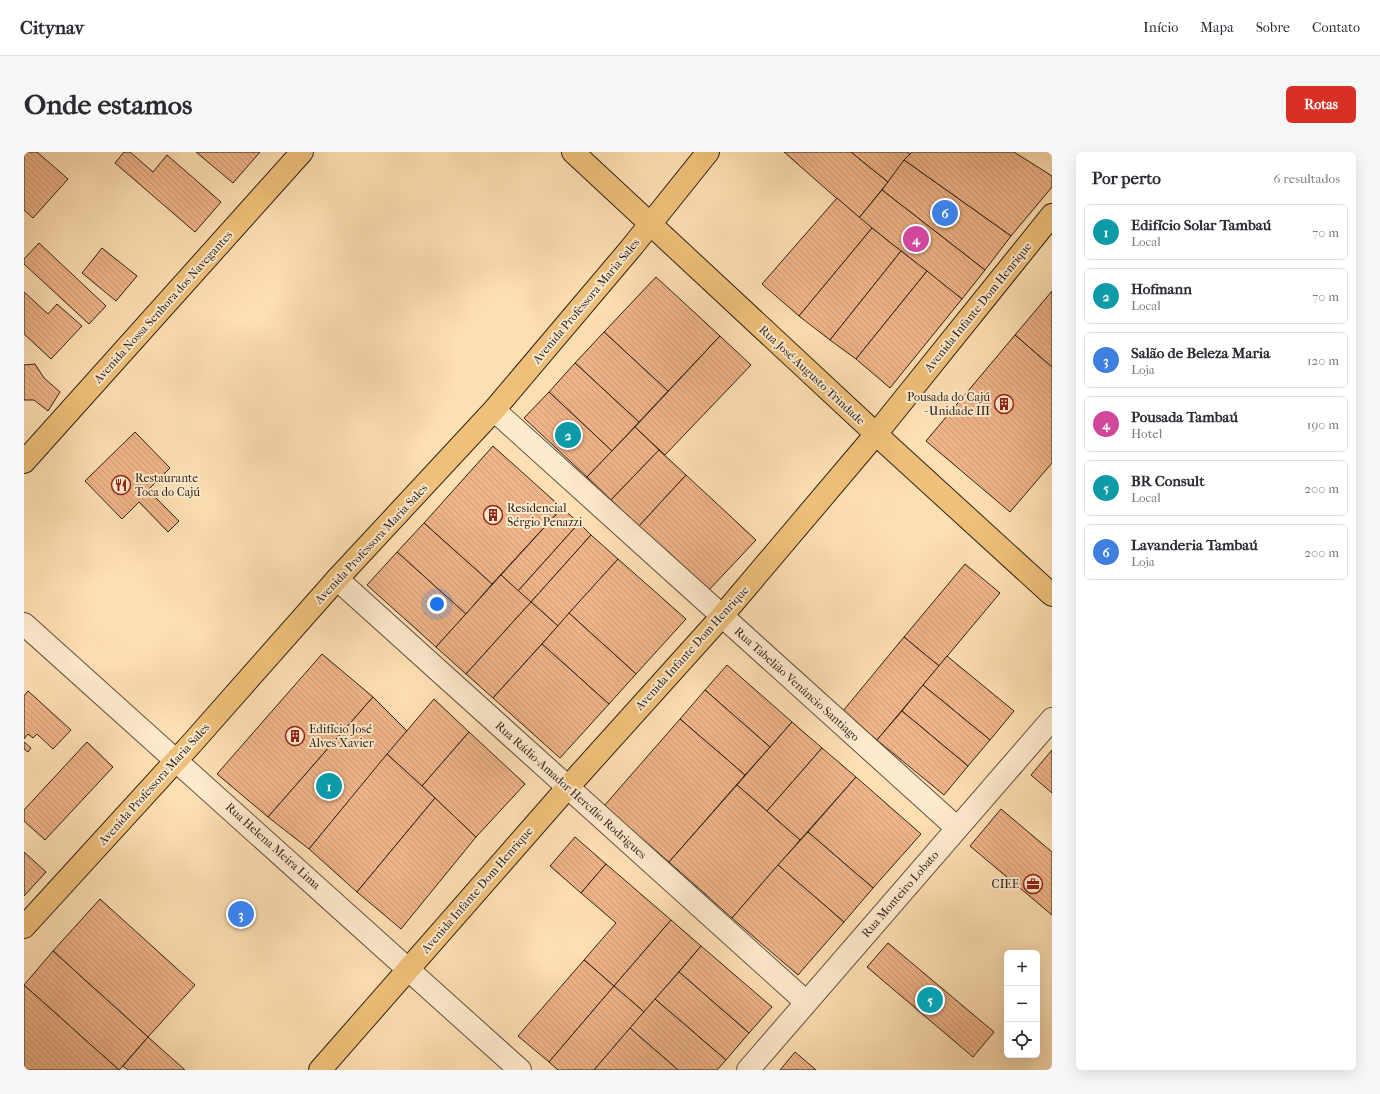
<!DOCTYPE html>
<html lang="pt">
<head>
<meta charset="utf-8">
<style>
  :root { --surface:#fff; --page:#f7f7f7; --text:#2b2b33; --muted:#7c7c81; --line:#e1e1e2; --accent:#d93025 }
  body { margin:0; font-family:"IM FELL French Canon",serif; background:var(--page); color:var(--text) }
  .controls { position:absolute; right:12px; bottom:12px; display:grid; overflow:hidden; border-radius:6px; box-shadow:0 4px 16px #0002 }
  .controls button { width:36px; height:36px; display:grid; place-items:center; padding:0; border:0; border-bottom:1px solid var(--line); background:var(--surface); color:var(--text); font:20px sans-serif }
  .you { position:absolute; left:413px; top:452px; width:14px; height:14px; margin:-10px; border:3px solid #fff; border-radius:50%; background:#1a73e8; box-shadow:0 0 0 6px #1a73e833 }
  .badge { display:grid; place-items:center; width:26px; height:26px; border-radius:50%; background:var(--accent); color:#fff; font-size:13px; font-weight:700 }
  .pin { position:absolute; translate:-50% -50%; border:2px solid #fff; box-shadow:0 1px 4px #0006 }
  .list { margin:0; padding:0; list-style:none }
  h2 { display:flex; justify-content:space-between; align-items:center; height:52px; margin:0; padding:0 16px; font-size:17px }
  h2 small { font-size:13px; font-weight:400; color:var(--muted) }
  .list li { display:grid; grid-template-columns:26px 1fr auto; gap:12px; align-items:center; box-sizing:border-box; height:56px; margin:0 8px 8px; padding:0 8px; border:1px solid var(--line); border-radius:6px }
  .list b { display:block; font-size:15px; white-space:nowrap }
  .list p { margin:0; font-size:13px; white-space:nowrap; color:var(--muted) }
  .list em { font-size:13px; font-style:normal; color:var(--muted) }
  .icon { flex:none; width:22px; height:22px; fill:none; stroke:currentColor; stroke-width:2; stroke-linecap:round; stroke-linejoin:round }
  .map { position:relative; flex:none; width:1028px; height:918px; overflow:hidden; border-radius:6px }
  header { display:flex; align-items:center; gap:24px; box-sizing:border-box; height:56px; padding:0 20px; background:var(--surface); border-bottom:1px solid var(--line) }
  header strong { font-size:19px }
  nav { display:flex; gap:22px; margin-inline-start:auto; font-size:14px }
  .intro { display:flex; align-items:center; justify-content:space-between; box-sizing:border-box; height:96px; padding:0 24px }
  h1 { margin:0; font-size:28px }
  .button { padding:10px 18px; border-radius:6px; background:var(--accent); color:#fff; font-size:14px; font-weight:700 }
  main { display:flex; gap:24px; padding:0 24px }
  aside { flex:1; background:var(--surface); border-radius:6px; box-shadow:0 4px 16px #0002 }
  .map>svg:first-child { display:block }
  .building { fill:url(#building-back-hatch); stroke:#2c221a }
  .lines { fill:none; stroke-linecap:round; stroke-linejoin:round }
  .minor-casing { stroke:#605140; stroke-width:24 }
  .major-casing { stroke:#2c221a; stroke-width:24 }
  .minor { stroke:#feeacd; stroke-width:22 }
  .major { stroke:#efc079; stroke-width:22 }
  .labels { text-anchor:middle; stroke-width:4; stroke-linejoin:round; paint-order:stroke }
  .street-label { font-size:12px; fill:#2c221a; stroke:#feeacd }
  .poi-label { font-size:12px; fill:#2c221a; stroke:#feeacd; text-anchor:start }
</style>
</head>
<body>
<header>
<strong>Citynav</strong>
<nav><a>Início</a><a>Mapa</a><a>Sobre</a><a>Contato</a></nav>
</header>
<div class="intro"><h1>Onde estamos</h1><a class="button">Rotas</a></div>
<main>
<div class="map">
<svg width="1028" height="918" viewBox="0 0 1028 918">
  <defs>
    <pattern id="building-back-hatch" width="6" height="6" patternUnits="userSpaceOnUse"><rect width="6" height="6" fill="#efb487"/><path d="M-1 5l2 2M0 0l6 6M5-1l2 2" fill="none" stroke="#cd9a74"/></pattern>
  </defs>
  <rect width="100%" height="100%" fill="#fedfb2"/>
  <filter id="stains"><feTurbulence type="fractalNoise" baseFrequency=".005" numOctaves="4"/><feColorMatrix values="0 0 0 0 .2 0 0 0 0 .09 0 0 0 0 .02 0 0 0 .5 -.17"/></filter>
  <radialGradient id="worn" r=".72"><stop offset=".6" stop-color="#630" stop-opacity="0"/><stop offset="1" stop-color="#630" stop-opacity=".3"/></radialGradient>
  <g class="building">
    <polygon points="0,0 13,0 44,27 9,66 0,58"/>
    <polygon points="100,0 106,0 129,20 143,3 197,50 171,80 91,11"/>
    <polygon points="172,0 236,0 209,31"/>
    <polygon points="760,0 827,0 864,30 835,66"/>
    <polygon points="827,0 884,0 886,2 864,30"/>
    <polygon points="888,0 990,0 1028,24 1028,35 987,84 880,8"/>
    <polygon points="880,8 987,84 961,118 858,38"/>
    <polygon points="858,38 961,118 938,147 835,66"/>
    <polygon points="813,46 848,76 775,164 738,132"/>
    <polygon points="848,76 877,99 806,188 775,164"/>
    <polygon points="15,91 82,154 65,172 0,112 0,107"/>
    <polygon points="78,96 113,124 92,149 58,121"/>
    <polygon points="877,99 903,119 832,207 806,188"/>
    <polygon points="903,119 938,147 866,236 832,207"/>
    <polygon points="632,125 696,184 644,239 580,180"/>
    <polygon points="1028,139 1028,215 991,183"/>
    <polygon points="0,140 24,162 33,152 58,174 27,207 0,182"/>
    <polygon points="580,180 644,239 615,270 551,211"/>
    <polygon points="991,183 1028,215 1028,311 986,360 902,289"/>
    <polygon points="696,184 727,213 641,303 611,275"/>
    <polygon points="551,211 615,270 588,299 525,240"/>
    <polygon points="11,212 20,226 36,240 24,259 10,248 0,248 0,213"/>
    <polygon points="525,240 588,299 563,325 500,266"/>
    <polygon points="611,275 635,298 587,348 563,325"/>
    <polygon points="111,280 146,316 124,338 155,369 144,380 115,350 98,367 61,329"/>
    <polygon points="469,294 538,356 468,432 400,371"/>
    <polygon points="635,298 662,323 615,374 587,348"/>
    <polygon points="662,323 732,388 684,439 615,374"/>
    <polygon points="538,356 555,371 494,439 477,423"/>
    <polygon points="400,371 468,432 442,462 373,400"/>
    <polygon points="555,371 567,383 507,450 494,439"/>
    <polygon points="567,383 594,407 534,474 507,450"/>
    <polygon points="373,400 442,462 412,495 343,433"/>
    <polygon points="594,407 662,467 612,522 545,461"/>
    <polygon points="941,412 976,441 915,514 880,485"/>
    <polygon points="477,423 507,450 442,522 412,495"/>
    <polygon points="507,450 534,474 469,546 442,522"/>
    <polygon points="545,461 612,522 585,552 518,492"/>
    <polygon points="880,485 915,514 853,588 819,559"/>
    <polygon points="518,492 585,552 536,606 469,546"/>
    <polygon points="298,502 349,545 244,665 193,622"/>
    <polygon points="923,504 990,559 966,588 899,533"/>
    <polygon points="703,513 768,570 746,595 681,538"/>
    <polygon points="899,533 966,588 944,614 878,559"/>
    <polygon points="681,538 746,595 721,623 656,567"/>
    <polygon points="4,539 47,578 29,597 13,582 9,586 4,582 0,587 0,544"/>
    <polygon points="349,545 383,579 285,697 244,665"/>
    <polygon points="410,547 445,580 398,634 363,602"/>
    <polygon points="878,559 944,614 920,643 853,588"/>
    <polygon points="656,567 721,623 645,710 580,654"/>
    <polygon points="768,570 798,596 743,659 713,633"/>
    <polygon points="445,580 501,632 452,685 398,634"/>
    <polygon points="0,590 7,596 4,600 0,597"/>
    <polygon points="63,590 89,615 21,688 0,669 0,658"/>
    <polygon points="798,596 832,625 776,688 743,659"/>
    <polygon points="1028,598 1028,641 1007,623"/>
    <polygon points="363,602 411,646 333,740 285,697"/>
    <polygon points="832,625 897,682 849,736 784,680"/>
    <polygon points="713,633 776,688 708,766 645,710"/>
    <polygon points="411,646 452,685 377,777 333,740"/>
    <polygon points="977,657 1028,700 1028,763 946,694"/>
    <polygon points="784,680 849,736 820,770 754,713"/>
    <polygon points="551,685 582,712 557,741 526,714"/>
    <polygon points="0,700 22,720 0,744"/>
    <polygon points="582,712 647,768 590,834 560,808 592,771 557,741"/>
    <polygon points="754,713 820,770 774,823 708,766"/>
    <polygon points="76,747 171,833 124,885 29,799"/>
    <polygon points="647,768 677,794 620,860 590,834"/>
    <polygon points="864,791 970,880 949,905 843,815"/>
    <polygon points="677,794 748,855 725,881 655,820"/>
    <polygon points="29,799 124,885 95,918 0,833"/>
    <polygon points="560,808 590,834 525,910 494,884"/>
    <polygon points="655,820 725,881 702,908 631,847"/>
    <polygon points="0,833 95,918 0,918"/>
    <polygon points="590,834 620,860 570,918 534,918 525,910"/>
    <polygon points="631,847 702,908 693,918 654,918 606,876"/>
    <polygon points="606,876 654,918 570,918"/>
    <polygon points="124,885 161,918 104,918 99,914"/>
    <polygon points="771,900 792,918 756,918"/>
  </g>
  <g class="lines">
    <defs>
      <g id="minor">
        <polyline points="470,258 933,676"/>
        <polyline points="313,427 782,850"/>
        <polyline points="0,472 496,918"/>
        <polyline points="724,918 1028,567"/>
      </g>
      <g id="major">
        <polyline points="549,0 866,295 1028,443"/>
        <polyline points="0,310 278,0"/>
        <polyline points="0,775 169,590 313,427 470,258 607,96 684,0"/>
        <polyline points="296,918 544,635 698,464 852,282 1028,63"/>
      </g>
    </defs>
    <use href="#minor" class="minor-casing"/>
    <use href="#major" class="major-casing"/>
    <use href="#minor" class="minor"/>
    <use href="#major" class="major"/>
  </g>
  <defs>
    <symbol id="building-ring" viewBox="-11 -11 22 22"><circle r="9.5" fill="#feeacd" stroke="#8f2418" stroke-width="1.5"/><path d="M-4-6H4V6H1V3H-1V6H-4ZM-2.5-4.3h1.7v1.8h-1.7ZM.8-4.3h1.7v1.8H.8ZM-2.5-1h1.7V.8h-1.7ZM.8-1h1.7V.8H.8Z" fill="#8f2418"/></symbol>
    <symbol id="restaurant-ring" viewBox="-11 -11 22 22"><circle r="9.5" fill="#feeacd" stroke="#8f2418" stroke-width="1.5"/><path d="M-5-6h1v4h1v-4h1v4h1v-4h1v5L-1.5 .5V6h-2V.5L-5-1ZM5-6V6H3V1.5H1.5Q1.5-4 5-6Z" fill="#8f2418"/></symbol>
    <symbol id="office-ring" viewBox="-11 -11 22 22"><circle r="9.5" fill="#feeacd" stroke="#8f2418" stroke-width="1.5"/><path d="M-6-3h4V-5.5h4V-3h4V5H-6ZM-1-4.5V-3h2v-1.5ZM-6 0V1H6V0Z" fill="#8f2418"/></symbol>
  </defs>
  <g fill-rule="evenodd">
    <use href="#building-ring" x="969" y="241" width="22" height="22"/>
    <use href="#restaurant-ring" x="86" y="322" width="22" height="22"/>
    <use href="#building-ring" x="458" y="352" width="22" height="22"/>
    <use href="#building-ring" x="260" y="573" width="22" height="22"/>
    <use href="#office-ring" x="998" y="721" width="22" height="22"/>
  </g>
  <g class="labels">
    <g class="street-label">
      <text transform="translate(562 149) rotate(-50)" y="4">Avenida Professora Maria Sales</text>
      <text transform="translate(139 155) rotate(-48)" y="4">Avenida Nossa Senhora dos Navegantes</text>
      <text transform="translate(954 155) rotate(-51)" y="4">Avenida Infante Dom Henrique</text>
      <text transform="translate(788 223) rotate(43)" y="4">Rua José Augusto Trindade</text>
      <text transform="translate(347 392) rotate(-47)" y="4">Avenida Professora Maria Sales</text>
      <text transform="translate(668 496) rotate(-48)" y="4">Avenida Infante Dom Henrique</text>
      <text transform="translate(773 532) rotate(42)" y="4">Rua Tabelião Venâncio Santiago</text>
      <text transform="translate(130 632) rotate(-48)" y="4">Avenida Professora Maria Sales</text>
      <text transform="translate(547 638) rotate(42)" y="4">Rua Rádio-Amador Hercílio Rodrigues</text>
      <text transform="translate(249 694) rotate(42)" y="4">Rua Helena Meira Lima</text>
      <text transform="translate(453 738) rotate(-49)" y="4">Avenida Infante Dom Henrique</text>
      <text transform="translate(876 742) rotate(-49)" y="4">Rua Monteiro Lobato</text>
    </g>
    <g class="poi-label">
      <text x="966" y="249" text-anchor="end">Pousada do Cajú<tspan x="966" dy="14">- Unidade III</tspan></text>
      <text x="111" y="330">Restaurante<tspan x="111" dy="14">Toca do Cajú</tspan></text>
      <text x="483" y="360">Residencial<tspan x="483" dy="14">Sérgio Penazzi</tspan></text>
      <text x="285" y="581">Edifício José<tspan x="285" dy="14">Alves Xavier</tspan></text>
      <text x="995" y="736" text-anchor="end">CIEE</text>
    </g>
  </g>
  <rect width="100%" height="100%" filter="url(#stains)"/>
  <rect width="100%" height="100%" fill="url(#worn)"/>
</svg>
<div class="controls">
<button>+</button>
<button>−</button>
<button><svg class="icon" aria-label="locate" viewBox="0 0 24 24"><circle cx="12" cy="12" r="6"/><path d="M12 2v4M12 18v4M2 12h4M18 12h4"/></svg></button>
</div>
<div class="you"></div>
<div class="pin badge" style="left:305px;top:634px;background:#0f9aa8">1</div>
<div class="pin badge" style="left:544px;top:283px;background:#0f9aa8">2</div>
<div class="pin badge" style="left:217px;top:762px;background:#3f7fe0">3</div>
<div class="pin badge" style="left:892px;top:87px;background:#d1479c">4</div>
<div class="pin badge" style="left:906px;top:848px;background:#0f9aa8">5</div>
<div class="pin badge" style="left:921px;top:61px;background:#3f7fe0">6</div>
</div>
<aside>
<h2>Por perto<small>6 resultados</small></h2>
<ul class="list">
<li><span class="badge" style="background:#0f9aa8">1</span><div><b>Edifício Solar Tambaú</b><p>Local</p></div><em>70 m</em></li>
<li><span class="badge" style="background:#0f9aa8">2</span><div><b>Hofmann</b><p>Local</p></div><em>70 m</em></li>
<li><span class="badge" style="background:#3f7fe0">3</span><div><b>Salão de Beleza Maria</b><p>Loja</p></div><em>120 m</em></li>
<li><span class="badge" style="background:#d1479c">4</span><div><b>Pousada Tambaú</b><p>Hotel</p></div><em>190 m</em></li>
<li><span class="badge" style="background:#0f9aa8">5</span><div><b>BR Consult</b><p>Local</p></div><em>200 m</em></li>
<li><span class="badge" style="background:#3f7fe0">6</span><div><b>Lavanderia Tambaú</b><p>Loja</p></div><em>200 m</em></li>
</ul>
</aside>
</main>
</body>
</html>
